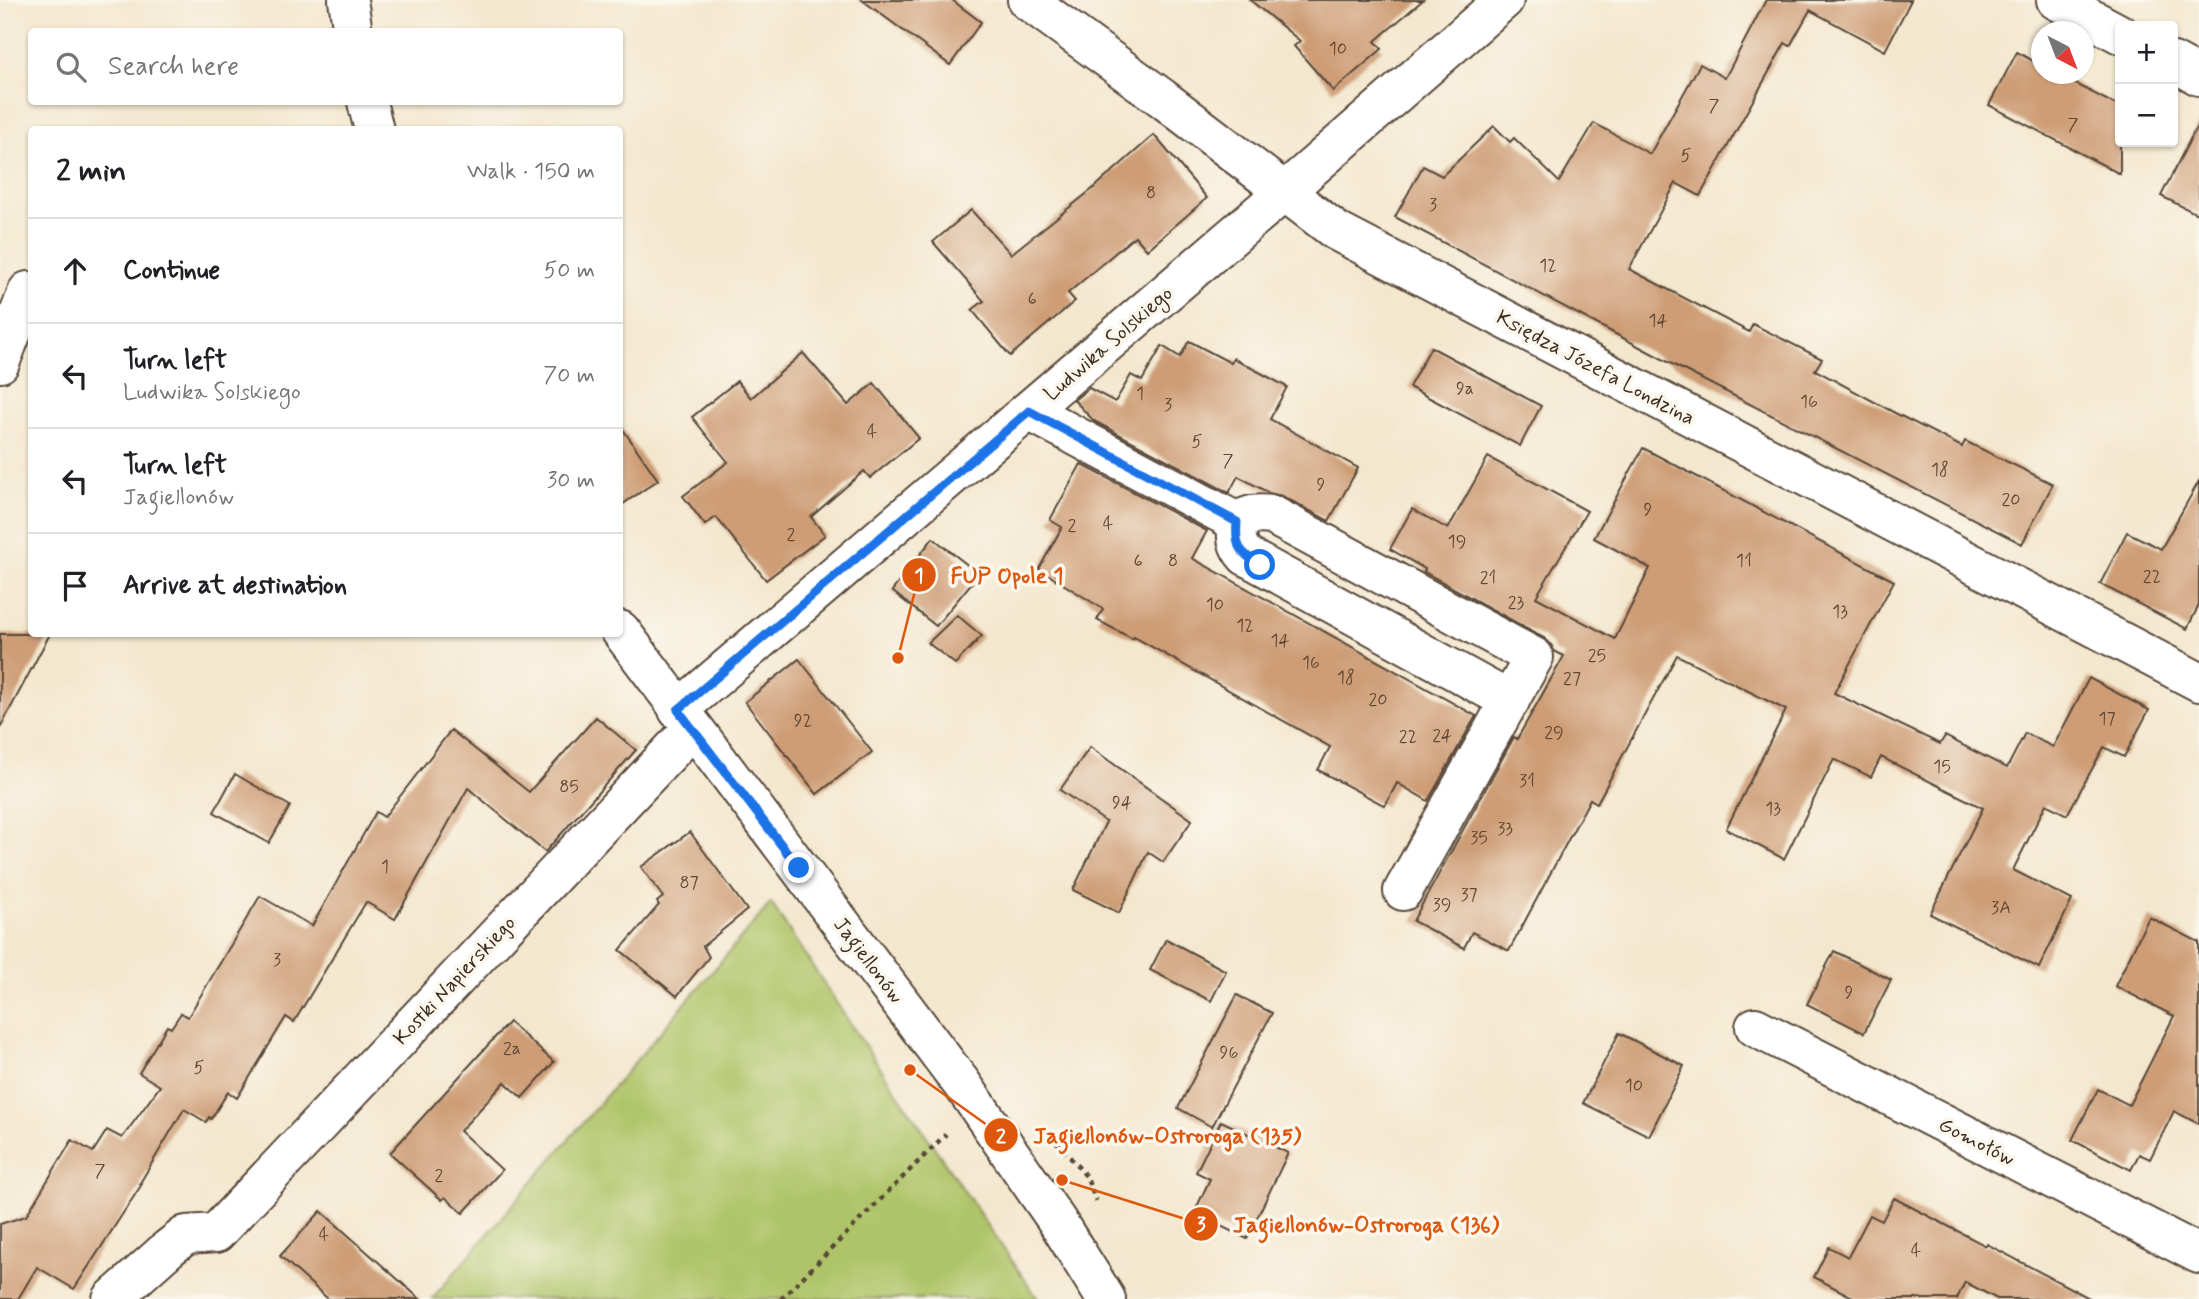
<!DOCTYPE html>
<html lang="en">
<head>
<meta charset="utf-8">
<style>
  :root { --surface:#fff; --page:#f2f2f2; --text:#202124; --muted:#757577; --line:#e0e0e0 }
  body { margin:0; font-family:Mynerve,sans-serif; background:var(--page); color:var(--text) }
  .controls { position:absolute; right:21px; top:21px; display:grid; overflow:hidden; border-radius:7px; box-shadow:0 2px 5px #0004 }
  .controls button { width:63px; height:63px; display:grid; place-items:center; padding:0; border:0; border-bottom:2px solid var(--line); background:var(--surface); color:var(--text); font:35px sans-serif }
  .compass { position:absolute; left:2031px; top:21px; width:63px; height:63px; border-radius:50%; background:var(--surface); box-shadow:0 2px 5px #0004; rotate:138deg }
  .stop { position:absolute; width:21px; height:21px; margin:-16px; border:5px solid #1a73e8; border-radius:50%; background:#fff }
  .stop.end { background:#1a73e8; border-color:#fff; box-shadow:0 2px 7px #0008 }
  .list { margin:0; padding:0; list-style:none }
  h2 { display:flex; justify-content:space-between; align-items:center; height:91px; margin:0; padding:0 28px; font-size:30px }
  h2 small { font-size:23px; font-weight:400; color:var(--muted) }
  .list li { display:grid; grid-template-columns:46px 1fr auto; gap:21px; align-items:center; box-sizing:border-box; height:105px; padding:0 28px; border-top:2px solid var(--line) }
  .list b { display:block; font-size:26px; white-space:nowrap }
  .list p { margin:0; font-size:23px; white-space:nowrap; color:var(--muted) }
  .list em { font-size:23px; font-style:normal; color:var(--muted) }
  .icon { flex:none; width:38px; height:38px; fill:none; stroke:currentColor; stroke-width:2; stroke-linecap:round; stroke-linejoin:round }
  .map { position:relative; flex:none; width:2199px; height:1299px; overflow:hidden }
  .search { position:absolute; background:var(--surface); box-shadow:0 2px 5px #0004; left:28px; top:28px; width:595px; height:77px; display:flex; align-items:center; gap:18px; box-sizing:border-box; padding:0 24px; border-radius:7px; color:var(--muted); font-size:26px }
  .panel { position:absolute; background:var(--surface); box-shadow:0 2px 5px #0004; left:28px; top:126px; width:595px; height:511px; border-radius:7px }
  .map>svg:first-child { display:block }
  .green { fill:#afc468; stroke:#757743; stroke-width:2 }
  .building { fill:#ce9d76 }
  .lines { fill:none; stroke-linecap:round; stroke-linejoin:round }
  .minor-casing { stroke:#574638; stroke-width:42 }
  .tertiary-casing { stroke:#574638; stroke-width:42 }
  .path { stroke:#574638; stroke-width:4.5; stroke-dasharray:5 5; stroke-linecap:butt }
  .minor { stroke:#fff; stroke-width:38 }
  .tertiary { stroke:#fff; stroke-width:38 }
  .route { stroke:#1a73e8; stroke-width:9 }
  .labels { text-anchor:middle; stroke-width:7; stroke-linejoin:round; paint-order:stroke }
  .number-label { font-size:18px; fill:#604734 }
  .street-label { font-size:21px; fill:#3b2a1e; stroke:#fbf7ec }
  .leader { fill:none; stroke:#df570d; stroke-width:2.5 }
  .callout-dot { fill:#df570d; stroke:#fbf7ec; stroke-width:2.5 }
  .mark-label { font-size:21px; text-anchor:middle; font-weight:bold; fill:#fff }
  .callout-label { font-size:23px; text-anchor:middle; font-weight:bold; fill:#df570d; stroke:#fbf7ec; stroke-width:7; stroke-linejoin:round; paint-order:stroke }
</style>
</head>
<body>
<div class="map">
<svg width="2199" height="1299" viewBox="0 0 2199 1299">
  <rect width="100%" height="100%" fill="#fbf7ec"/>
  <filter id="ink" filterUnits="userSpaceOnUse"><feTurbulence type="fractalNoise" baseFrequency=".0143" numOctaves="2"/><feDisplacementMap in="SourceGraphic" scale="14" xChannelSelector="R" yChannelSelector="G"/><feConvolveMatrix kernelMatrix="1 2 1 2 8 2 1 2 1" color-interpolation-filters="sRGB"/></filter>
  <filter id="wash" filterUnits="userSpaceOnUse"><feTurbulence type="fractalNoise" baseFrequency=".00686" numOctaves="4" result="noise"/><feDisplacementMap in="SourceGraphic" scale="28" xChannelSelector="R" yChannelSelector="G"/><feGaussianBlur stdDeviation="1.57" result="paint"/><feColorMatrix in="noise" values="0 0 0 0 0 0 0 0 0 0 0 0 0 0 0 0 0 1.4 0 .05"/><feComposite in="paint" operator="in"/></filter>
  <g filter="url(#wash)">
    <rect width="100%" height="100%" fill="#f3e7ce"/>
    <polygon class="green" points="771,903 853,1028 1038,1299 432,1299"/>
    <g id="blocks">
      <g class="building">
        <polygon points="862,0 952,0 981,22 950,65"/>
        <polygon points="1250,0 1423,0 1375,41 1382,49 1333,91 1294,46 1300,41"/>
        <polygon points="1766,0 1911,0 1885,51 1810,10 1790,46 1785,43 1700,196 1676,183 1629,269 1749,332 1753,324 1822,359 1815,370 1895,413 1962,447 1965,441 2053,484 2022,544 1670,363 1395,217 1423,166 1442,176 1494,126 1510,142 1514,138 1559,182 1594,123 1650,154 1700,64 1725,78"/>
        <polygon points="2017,52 2041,65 2041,74 2057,74 2120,107 2120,174 1989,105"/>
        <polygon points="2199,122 2199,215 2161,196"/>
        <polygon points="1154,135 1207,198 1147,250 1135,236 1068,293 1075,301 1010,356 972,310 984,301 933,242 971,210 1011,254 1095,187"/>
        <polygon points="1189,341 1231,363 1233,358 1287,387 1270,419 1358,468 1329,521 1282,496 1269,493 1238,476 1229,493 1094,421 1074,400 1089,388 1115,402 1131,375 1142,381 1162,346 1180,357"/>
        <polygon points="1431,347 1541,406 1520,446 1409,387"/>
        <polygon points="803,353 848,405 874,383 919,438 870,478 864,471 811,517 825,535 766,580 716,517 705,525 683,496 728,462 692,417 737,381 751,398"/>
        <polygon points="620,425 658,480 620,506"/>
        <polygon points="1643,448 1894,581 1834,693 1940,744 1945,736 2007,768 2025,733 2053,747 2089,678 2149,710 2124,757 2104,747 2067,815 2046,804 2013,870 2072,900 2039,968 1930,914 1983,808 1881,757 1871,777 1834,759 1784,859 1726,829 1786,710 1677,655 1597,803 1590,799 1509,951 1472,932 1464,948 1413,921 1514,737 1517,739 1564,656 1554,651 1552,645 1544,638 1424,572 1425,569 1390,549 1412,509 1448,529 1488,457 1587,511 1536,597 1615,639 1650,568 1594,538"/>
        <polygon points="1081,464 1207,531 1192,558 1476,716 1428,801 1397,783 1385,806 1318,770 1330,747 1134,637 1133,639 1097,620 1103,609 1039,569 1062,527 1050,520"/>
        <polygon points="2199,481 2199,605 2187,629 2100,584 2127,532 2161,549"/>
        <polygon points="933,538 979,574 936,626 892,591"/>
        <polygon points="957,615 982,636 955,664 928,643"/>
        <polygon points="0,634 50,634 0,728"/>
        <polygon points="799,659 872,752 817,794 745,702"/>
        <polygon points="596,717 636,750 545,852 468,788 395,919 366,902 294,1022 286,1017 237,1098 228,1092 211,1119 209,1117 206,1122 184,1109 140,1183 142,1184 74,1289 37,1267 18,1299 0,1299 0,1224 26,1216 72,1140 93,1152 107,1130 122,1138 160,1086 139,1073 167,1026 171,1028 181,1013 188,1017 260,896 312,926 376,812 384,817 451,730 529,792"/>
        <polygon points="1090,747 1192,820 1163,862 1148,852 1119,913 1073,890 1106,822 1060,790"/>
        <polygon points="235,774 290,806 269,843 214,812"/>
        <polygon points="690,832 747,910 703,946 709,957 677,996 620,950 659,905 657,902 663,897 641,867"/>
        <polygon points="2149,917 2199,942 2199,1124 2174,1111 2150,1159 2139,1154 2131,1170 2072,1140 2098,1089 2129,1105 2174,1016 2115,986"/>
        <polygon points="1166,939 1226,971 1211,1001 1150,970"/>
        <polygon points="1834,951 1891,980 1864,1033 1807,1004"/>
        <polygon points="1237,995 1272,1013 1212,1127 1178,1108"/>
        <polygon points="509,1022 554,1062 522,1098 505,1082 460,1131 502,1170 463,1213 445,1197 442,1200 390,1153"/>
        <polygon points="1619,1033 1684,1066 1649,1136 1583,1103"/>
        <polygon points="1221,1121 1288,1153 1247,1239 1194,1213 1210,1179 1196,1172"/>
        <polygon points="1894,1198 1986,1246 1987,1244 2091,1299 1997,1299 1965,1282 1957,1299 1856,1299 1814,1277 1829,1247 1848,1257 1870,1215 1882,1221"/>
        <polygon points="321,1211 420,1299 328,1299 280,1256"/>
      </g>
    </g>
  </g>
  <g filter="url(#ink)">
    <use href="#blocks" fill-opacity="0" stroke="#574638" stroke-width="2"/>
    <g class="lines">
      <defs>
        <g id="minor">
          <polyline points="1027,0 1162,98 1336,231 2199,682"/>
          <polyline points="2056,0 2120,34"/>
          <polyline points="2173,62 2199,76"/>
          <polyline points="0,363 28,291"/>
          <polyline points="1029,411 1237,522"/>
          <path d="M 1237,522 C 1249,514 1258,513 1272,515 L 1534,657 L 1403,891"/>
          <path d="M 1237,522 C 1236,537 1236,545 1246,556 L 1510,701"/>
          <polyline points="678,710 1284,192 1504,0"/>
          <polyline points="1755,1027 2199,1254"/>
          <polyline points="112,1299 169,1248 186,1235 216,1233 692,729"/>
        </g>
        <g id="tertiary">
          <polyline points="348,0 353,32"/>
          <polyline points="367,102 374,130"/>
          <polyline points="620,630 962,1084 1057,1221 1106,1299"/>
        </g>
      </defs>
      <use href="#minor" class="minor-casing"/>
      <use href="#tertiary" class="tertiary-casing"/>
      <g class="path">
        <polyline points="1050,1134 1086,1176 1096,1201"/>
        <polyline points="781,1299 946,1134"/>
      </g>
      <use href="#minor" class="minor"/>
      <use href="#tertiary" class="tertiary"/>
    </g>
  </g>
  <g class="lines" filter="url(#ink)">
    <path class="route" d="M 799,868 L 678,710 L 1029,411 L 1237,522 C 1235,547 1239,552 1260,565"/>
  </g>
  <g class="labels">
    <g class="number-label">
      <text x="1338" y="54">10</text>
      <text x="1714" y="111">7</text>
      <text x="2073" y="130">7</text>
      <text x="1686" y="161">5</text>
      <text x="1151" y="198">8</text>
      <text x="1433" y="210">3</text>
      <text x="1548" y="271">12</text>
      <text x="1032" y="304">6</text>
      <text x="1658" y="326">14</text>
      <text x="1465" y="394">9a</text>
      <text x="1140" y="399">1</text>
      <text x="1809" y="407">16</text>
      <text x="1168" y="410">3</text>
      <text x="872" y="437">4</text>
      <text x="1197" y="447">5</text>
      <text x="1228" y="466">7</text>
      <text x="1940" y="475">18</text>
      <text x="1321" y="490">9</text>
      <text x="2011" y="505">20</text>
      <text x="1648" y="515">9</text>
      <text x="1108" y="529">4</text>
      <text x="1072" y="531">2</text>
      <text x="791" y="540">2</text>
      <text x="1457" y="547">19</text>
      <text x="1138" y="566">6</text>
      <text x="1173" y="566">8</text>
      <text x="1744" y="566">11</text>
      <text x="2152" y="582">22</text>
      <text x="1488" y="583">21</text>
      <text x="1516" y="608">23</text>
      <text x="1215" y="610">10</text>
      <text x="1840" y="617">13</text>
      <text x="1245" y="631">12</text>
      <text x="1280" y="646">14</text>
      <text x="1597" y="661">25</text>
      <text x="1311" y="668">16</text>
      <text x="1346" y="683">18</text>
      <text x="1572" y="684">27</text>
      <text x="1378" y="705">20</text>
      <text x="2107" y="724">17</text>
      <text x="803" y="726">92</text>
      <text x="1554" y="738">29</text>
      <text x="1442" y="741">24</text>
      <text x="1408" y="742">22</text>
      <text x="1942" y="772">15</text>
      <text x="1527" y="786">31</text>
      <text x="569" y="792">85</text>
      <text x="1122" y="808">94</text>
      <text x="1773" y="814">13</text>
      <text x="1505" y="834">33</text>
      <text x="1479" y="843">35</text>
      <text x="385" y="872">1</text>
      <text x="689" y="888">87</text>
      <text x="1469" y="900">37</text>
      <text x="1442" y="910">39</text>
      <text x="2001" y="913">3A</text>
      <text x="277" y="965">3</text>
      <text x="1849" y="998">9</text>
      <text x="512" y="1054">2a</text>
      <text x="1229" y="1058">96</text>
      <text x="199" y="1073">5</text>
      <text x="1634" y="1091">10</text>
      <text x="100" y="1176">7</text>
      <text x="439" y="1181">2</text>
      <text x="324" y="1240">4</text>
      <text x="1916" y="1256">4</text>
    </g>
    <g class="street-label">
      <text transform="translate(1108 343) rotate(-41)" y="7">Ludwika Solskiego</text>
      <text transform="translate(1596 367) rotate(28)" y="7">Księdza Józefa Londzina</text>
      <text transform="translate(869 960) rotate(53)" y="7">Jagiellonów</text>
      <text transform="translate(454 980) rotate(-47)" y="7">Kostki Napierskiego</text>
      <text transform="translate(1977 1141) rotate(27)" y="7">Gomołów</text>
    </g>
  </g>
  <path class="leader" d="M898 658L919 575M910 1070L1001 1135M1062 1180L1201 1224"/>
  <g class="callout-dot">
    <circle cx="898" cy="658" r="7"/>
    <circle cx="910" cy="1070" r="7"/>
    <circle cx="1062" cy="1180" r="7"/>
    <circle cx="919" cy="575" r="18"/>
    <circle cx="1001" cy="1135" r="18"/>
    <circle cx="1201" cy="1224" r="18"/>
  </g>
  <g class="mark-label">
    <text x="919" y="582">1</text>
    <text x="1001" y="1143">2</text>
    <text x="1201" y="1231">3</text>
  </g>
  <g class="callout-label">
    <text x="1007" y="583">FUP Opole 1</text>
    <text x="1167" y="1143">Jagiellonów-Ostroroga (135)</text>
    <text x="1366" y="1232">Jagiellonów-Ostroroga (136)</text>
  </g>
</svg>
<div class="controls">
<button>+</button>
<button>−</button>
</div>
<svg class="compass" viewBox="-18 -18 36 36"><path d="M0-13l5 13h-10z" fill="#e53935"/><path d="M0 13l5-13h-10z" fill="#757577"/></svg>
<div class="stop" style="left:1260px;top:565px"></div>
<div class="stop end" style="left:799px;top:868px"></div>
<div class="search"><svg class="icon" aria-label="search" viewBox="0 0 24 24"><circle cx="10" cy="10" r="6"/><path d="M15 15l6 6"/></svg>Search here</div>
<section class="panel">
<h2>2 min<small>Walk · 150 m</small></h2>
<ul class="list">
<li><svg class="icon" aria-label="ahead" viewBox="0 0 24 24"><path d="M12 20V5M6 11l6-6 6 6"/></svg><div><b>Continue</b></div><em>50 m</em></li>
<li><svg class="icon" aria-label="left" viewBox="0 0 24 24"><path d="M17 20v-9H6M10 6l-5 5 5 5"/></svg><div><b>Turn left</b><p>Ludwika Solskiego</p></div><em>70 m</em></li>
<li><svg class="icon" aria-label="left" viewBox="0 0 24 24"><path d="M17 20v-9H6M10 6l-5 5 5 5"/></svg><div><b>Turn left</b><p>Jagiellonów</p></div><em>30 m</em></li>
<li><svg class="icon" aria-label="arrive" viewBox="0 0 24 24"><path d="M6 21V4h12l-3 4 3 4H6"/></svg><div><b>Arrive at destination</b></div></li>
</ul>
</section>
</div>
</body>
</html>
